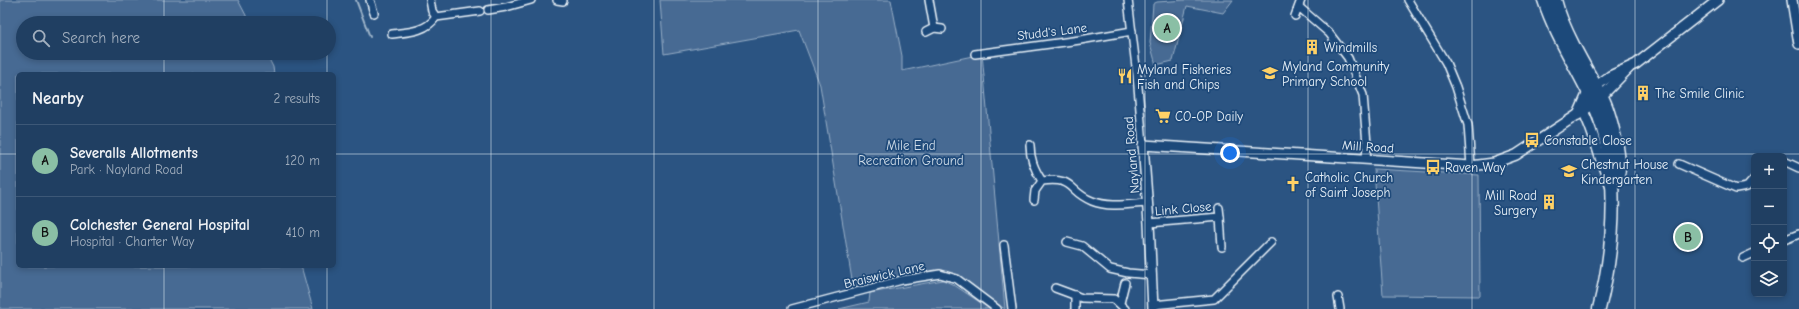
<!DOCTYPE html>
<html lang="en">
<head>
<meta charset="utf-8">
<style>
  :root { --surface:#203f62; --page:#2d4a6b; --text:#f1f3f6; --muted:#a2afbe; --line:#3d5877; --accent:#8abfa5 }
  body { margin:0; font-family:"Comic Neue",sans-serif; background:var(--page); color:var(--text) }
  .controls { position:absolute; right:12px; bottom:12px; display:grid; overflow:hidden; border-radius:6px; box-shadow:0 2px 6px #0003 }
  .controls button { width:36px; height:36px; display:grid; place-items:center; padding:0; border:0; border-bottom:1px solid var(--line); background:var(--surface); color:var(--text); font:20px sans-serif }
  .you { position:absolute; left:1230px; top:153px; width:14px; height:14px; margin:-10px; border:3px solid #fff; border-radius:50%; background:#1a73e8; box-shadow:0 0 0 6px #1a73e833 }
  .badge { display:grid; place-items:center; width:26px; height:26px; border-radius:50%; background:var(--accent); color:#111; font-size:13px; font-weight:700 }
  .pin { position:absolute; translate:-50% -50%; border:2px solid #fff; box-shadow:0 1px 4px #0006 }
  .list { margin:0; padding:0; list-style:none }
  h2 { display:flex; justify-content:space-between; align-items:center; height:52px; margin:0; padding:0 16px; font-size:17px }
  h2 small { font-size:13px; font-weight:400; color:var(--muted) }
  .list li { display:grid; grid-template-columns:26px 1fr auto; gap:12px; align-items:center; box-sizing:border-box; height:72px; padding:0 16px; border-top:1px solid var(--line) }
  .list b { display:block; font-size:15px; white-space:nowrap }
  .list p { margin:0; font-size:13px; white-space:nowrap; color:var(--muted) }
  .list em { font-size:13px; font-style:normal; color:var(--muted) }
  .icon { flex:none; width:22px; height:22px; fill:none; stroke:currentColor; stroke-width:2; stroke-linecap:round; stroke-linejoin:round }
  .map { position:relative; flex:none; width:1799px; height:309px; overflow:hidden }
  .search { position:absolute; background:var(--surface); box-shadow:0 2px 6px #0003; left:16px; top:16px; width:320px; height:44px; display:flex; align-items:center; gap:10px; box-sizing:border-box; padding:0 14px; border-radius:22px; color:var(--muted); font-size:15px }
  .panel { position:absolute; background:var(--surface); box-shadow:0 2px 6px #0003; left:16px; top:72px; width:320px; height:196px; border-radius:6px }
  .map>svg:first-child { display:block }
  .green { fill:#476b93; stroke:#98aec6 }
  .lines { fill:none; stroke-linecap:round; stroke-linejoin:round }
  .stream { stroke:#a0b6cb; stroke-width:2 }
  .minor-casing { stroke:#e8f1f8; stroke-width:10 }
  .tertiary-casing { stroke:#e8f1f8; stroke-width:12 }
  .primary-casing { stroke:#e8f1f8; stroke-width:15 }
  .minor { stroke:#1f4a7a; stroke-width:7 }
  .tertiary { stroke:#1f4a7a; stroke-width:9 }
  .primary { stroke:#1f4a7a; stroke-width:12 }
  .grid { fill:none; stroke:#e8f1f8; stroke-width:1; stroke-opacity:0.55 }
  .labels { text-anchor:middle; stroke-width:3.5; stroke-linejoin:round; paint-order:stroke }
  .street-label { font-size:13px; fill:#e8f1f8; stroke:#1f4a7a }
  .poi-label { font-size:13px; fill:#e8f1f8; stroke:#1f4a7a; text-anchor:start }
  .park-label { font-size:13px; fill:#d0dde9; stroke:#1f4a7a }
</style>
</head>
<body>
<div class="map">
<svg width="1799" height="309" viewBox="0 0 1799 309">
  <rect width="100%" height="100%" fill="#2b5482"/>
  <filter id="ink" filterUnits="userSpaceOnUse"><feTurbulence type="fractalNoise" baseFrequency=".025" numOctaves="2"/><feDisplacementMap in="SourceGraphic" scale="8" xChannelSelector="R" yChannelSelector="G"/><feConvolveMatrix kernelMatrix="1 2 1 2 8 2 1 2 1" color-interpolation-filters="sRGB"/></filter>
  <g filter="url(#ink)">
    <g class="green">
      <polygon points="0,0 238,0 250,23 23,23 23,53 266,53 273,67 274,74 18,74 18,266 301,266 313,309 0,309"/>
      <path d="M 660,0 L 891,0 L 902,56 L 902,71 L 982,54 L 1005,309 C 979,295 972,277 939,270 L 853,286 L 820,85 L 799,30 L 664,54 Z"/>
      <polygon points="1186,0 1233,0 1223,13 1187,6 1173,61 1156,65 1150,43 1153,4 1157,2"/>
      <polygon points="1374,169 1479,175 1480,296 1383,295"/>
      <polygon points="943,280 954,285 990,309 839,309 869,302 870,293"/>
    </g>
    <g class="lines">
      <polyline class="stream" points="356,0 370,37"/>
      <defs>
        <g id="minor">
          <polyline points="370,0 374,13"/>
          <polyline points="430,0 432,11 436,17 480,11"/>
          <polyline points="557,0 563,1"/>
          <polyline points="929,0 934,28"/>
          <polyline points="1128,0 1137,75 1143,145"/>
          <polyline points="1408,0 1446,63 1456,87 1468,125 1471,166"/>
          <polyline points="1299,7 1329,33 1348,58 1363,95 1367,144 1366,159"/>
          <polyline points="488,10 506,7 531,0"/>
          <polyline points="1295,16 1301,0"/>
          <polyline points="926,32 934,28 942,29"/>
          <path d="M 392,34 C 408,32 426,32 436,17"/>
          <polyline points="975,54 1080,40 1132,31"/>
          <path d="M 1030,145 C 1030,159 1034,169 1042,181"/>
          <polyline points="1784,161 1799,168"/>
          <polyline points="1679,164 1736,189 1747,187 1754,179"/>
          <path d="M 1034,200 L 1035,191 L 1042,181 C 1076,177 1067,191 1092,201 C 1109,208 1130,204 1148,203"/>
          <polyline points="1219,208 1220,217"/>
          <polyline points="1149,223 1220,217 1222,247"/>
          <polyline points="1784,240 1799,234"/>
          <polyline points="1067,242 1082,246 1110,269 1128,273 1152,275"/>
          <polyline points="1004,245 1012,309"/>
          <polyline points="1743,258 1754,253"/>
          <polyline points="1055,288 1082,298 1114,299 1125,309"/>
          <polyline points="1075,295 1075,309"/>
          <polyline points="1338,297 1340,309"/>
          <polyline points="1120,303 1125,283"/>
          <polyline points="1153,305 1214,299 1271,242"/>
          <polyline points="792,309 902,280 940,274 957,279 997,309"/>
        </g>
        <g id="tertiary">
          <polyline points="1792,0 1799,44"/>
          <path d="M 1583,111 C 1596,136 1599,162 1611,186"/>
          <polyline points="1578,115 1588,92 1610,76 1636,64 1718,0"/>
          <polyline points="1153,309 1149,223 1143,145 1471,166 1494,163 1516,155 1594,104 1629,68"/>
        </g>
        <g id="primary">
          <path d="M 1544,0 C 1556,37 1578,69 1594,104 C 1621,165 1615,245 1599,309"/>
          <path d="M 1555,0 C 1562,29 1587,71 1602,97 C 1610,112 1613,130 1617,147 C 1618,156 1621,166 1618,174"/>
        </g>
      </defs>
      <use href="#minor" class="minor-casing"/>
      <use href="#tertiary" class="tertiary-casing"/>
      <use href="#primary" class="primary-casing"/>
      <use href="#minor" class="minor"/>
      <use href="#tertiary" class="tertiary"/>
      <use href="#primary" class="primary"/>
    </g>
  </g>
  <path class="grid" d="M 164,0 L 164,23M 327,0 L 327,23M 491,0 L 491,309M 654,0 L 654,309M 818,0 L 818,309M 981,0 L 981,309M 1145,0 L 1145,309M 1308,0 L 1308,309M 1472,0 L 1472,309M 1635,0 L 1635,309M 164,53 L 164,74M 327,53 L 327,74M 0,154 L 18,154M 334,154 L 1799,154M 164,266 L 164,309M 327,266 L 327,309"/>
  <defs>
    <symbol id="building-bare" viewBox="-9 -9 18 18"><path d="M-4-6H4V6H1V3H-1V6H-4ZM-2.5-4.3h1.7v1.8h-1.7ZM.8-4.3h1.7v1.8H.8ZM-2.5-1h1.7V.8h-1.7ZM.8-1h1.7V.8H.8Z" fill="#ffd166" stroke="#1f4a7a" stroke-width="2.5" paint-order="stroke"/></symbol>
    <symbol id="school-bare" viewBox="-9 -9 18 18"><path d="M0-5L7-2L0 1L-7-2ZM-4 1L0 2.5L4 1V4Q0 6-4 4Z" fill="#ffd166" stroke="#1f4a7a" stroke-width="2.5" paint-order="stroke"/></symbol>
    <symbol id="restaurant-bare" viewBox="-9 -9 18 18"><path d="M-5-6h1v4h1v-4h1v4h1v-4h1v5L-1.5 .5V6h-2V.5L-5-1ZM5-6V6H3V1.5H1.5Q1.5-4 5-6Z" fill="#ffd166" stroke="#1f4a7a" stroke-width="2.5" paint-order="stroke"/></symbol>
    <symbol id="supermarket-bare" viewBox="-9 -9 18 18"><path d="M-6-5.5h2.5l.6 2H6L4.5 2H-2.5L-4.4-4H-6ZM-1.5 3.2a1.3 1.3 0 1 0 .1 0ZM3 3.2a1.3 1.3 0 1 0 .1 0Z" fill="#ffd166" stroke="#1f4a7a" stroke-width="2.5" paint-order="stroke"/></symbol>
    <symbol id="bus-bare" viewBox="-9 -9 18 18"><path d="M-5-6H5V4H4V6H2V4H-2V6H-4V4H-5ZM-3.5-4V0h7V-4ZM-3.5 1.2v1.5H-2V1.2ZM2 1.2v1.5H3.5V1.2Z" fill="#ffd166" stroke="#1f4a7a" stroke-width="2.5" paint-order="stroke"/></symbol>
    <symbol id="church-bare" viewBox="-9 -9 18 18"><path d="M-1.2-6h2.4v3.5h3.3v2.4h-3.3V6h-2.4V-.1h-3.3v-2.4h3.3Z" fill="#ffd166" stroke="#1f4a7a" stroke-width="2.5" paint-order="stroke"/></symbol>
  </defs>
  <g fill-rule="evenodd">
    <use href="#building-bare" x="1301" y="36" width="22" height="22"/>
    <use href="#school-bare" x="1259" y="62" width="22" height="22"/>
    <use href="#restaurant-bare" x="1114" y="65" width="22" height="22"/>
    <use href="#building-bare" x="1632" y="82" width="22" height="22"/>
    <use href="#supermarket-bare" x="1152" y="105" width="22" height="22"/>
    <use href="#bus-bare" x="1521" y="129" width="22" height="22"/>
    <use href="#bus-bare" x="1422" y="156" width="22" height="22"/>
    <use href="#school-bare" x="1558" y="160" width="22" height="22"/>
    <use href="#church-bare" x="1282" y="173" width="22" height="22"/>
    <use href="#building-bare" x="1538" y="191" width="22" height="22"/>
  </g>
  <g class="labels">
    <g class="street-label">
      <text transform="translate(1052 31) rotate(-7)" y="5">Studd's Lane</text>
      <text transform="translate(1368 146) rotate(4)" y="5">Mill Road</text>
      <text transform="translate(1131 155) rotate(-95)" y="5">Nayland Road</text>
      <text transform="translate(1183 208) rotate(-5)" y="5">Link Close</text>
      <text transform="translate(884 274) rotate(-13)" y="5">Braiswick Lane</text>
    </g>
    <g class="poi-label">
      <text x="1324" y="52">Windmills</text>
      <text x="1282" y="71">Myland Community<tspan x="1282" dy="15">Primary School</tspan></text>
      <text x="1137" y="74">Myland Fisheries<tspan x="1137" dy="15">Fish and Chips</tspan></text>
      <text x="1655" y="98">The Smile Clinic</text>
      <text x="1175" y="121">CO-OP Daily</text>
      <text x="1544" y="145">Constable Close</text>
      <text x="1581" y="169">Chestnut House<tspan x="1581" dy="15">Kindergarten</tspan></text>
      <text x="1445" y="172">Raven Way</text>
      <text x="1305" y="182">Catholic Church<tspan x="1305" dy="15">of Saint Joseph</tspan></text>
      <text x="1537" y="200" text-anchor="end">Mill Road<tspan x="1537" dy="15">Surgery</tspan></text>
    </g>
    <g class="park-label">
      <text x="911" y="150">Mile End<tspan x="911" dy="15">Recreation Ground</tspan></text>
    </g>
  </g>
</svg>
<div class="controls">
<button>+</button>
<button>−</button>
<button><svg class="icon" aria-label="locate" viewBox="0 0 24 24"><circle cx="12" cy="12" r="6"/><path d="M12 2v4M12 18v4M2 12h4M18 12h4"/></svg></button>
<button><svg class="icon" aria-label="layers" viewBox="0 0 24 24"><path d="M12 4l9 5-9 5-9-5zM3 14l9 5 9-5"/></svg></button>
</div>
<div class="you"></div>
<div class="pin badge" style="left:1167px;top:28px">A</div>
<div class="pin badge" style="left:1688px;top:237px">B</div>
<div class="search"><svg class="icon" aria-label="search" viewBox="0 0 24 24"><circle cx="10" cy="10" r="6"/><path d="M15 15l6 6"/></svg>Search here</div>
<section class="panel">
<h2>Nearby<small>2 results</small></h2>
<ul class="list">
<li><span class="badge">A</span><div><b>Severalls Allotments</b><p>Park · Nayland Road</p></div><em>120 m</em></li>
<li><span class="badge">B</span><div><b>Colchester General Hospital</b><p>Hospital · Charter Way</p></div><em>410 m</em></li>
</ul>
</section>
</div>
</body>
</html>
